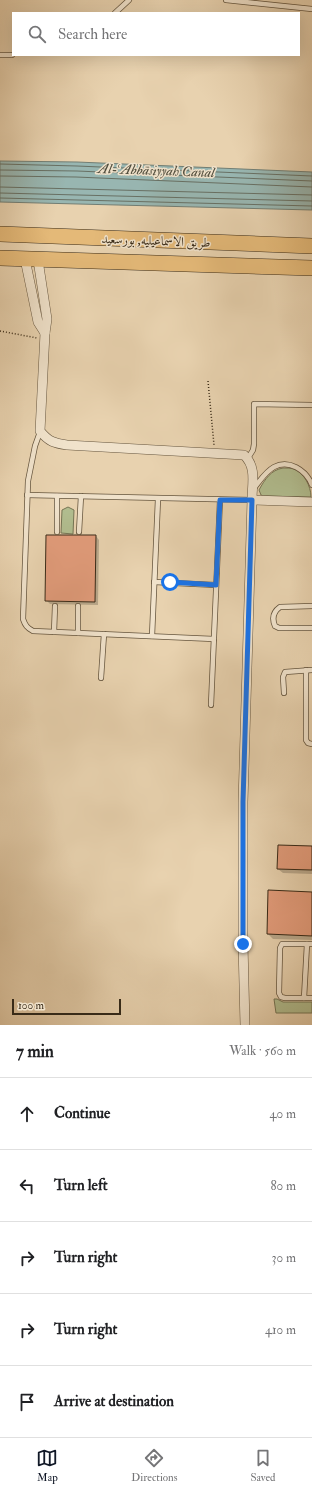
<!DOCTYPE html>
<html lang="en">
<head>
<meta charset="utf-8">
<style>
  :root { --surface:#fff; --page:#f6f6f6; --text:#202124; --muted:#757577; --line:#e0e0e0; --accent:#111827 }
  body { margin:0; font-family:"IM FELL Double Pica",Amiri,serif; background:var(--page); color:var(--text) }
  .scale { position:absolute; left:12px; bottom:10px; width:109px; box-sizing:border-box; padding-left:4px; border:2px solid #392b18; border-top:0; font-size:11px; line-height:14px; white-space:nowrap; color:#392b18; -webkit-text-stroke:3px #f0e2cb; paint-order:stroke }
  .stop { position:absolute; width:12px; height:12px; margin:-9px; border:3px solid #1a73e8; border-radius:50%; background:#fff }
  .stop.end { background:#1a73e8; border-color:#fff; box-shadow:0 1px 4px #0008 }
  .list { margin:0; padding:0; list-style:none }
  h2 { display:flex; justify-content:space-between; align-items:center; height:52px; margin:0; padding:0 16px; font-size:17px }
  h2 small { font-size:13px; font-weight:400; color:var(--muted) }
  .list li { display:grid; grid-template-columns:26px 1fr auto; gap:12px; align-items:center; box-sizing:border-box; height:72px; padding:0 16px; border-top:1px solid var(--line) }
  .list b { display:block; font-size:15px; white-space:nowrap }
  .list em { font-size:13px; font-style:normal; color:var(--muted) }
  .icon { flex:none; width:22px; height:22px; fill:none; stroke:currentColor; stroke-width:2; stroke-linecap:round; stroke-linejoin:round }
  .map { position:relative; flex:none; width:312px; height:1025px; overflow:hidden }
  .search { position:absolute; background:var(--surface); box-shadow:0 4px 16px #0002; left:12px; right:12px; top:12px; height:44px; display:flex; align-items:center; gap:10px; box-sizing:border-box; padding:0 14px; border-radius:0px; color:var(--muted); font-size:15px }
  .sheet { height:412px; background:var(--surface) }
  nav { display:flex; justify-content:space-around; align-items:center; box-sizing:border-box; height:56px; border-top:1px solid var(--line); background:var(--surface); font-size:11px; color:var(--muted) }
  nav a { display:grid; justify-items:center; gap:2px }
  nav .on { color:var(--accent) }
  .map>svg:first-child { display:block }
  .green { fill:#b1bd8f; stroke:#757454 }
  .water { fill:#98b6b1; stroke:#727e74 }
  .shadow { fill:#0003 }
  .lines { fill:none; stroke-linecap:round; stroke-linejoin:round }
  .shore { stroke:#687064; stroke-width:1 }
  .building { fill:#e29c7b; stroke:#392b18 }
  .service-casing { stroke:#65553e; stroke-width:6 }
  .minor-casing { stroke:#65553e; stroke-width:10 }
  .trunk-casing { stroke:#392b18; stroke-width:16 }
  .path { stroke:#392b18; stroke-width:1.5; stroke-dasharray:1 2; stroke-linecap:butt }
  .service { stroke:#f0e2cb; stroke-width:4.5 }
  .minor { stroke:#f0e2cb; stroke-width:9 }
  .trunk { stroke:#e4b978; stroke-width:15 }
  .route { stroke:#1a73e8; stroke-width:5 }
  .labels { text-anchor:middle; stroke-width:3; stroke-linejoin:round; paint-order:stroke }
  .street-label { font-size:13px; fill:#392b18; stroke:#f0e2cb }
  .water-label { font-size:14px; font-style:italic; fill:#514e3e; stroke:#f0e2cb }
</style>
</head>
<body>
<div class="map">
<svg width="312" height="1025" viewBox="0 0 312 1025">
  <rect width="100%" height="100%" fill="#e8d2af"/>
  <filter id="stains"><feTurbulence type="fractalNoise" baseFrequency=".005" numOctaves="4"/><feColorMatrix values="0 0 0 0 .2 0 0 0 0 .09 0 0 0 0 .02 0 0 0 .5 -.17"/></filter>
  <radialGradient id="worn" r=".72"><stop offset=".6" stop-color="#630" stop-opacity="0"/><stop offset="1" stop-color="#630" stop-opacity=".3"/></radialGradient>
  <g class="green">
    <path d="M 283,468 C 287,468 291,468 294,469 C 304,473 311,486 311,497 L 263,496 L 261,495 L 259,490 C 265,479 271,470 283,468 Z"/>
    <polygon points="68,507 74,510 73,534 61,533 62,510"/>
    <polygon points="274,999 277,999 283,1002 312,1002 312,1013 276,1013"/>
  </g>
  <polygon class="water" points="0,161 77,162 312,172 312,210 0,202"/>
  <g class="shadow">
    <polygon points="96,536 99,540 98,605 50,604 46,600"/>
    <polygon points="312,847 312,874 283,873 278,869"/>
    <polygon points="312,893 312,940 273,939 268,934"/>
  </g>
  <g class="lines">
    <g class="shore">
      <polyline points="0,164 77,166 312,176"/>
      <polyline points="0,170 77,171 312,181"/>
      <polyline points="0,176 76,177 312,187"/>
      <polyline points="0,187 312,195"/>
      <polyline points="0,193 312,201"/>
      <polyline points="0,198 312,206"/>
    </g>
  </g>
  <g class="building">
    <polygon points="46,535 96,535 95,602 45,601"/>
    <polygon points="278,845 312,846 312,870 277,869"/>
    <polygon points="268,890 312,892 312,936 267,934"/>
  </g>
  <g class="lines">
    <defs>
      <g id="service">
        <polyline points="226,0 312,9"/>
        <polyline points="115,13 129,0"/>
        <polyline points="0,55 12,55"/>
        <path d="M 40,432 L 35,446 L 28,481 L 23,619 C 25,625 27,628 33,631 L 214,639"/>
        <polyline points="248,458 253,450 254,444 254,404 312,405"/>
        <path d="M 254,488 C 260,481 265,472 274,467 C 289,459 306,470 312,485"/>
        <polyline points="27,495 252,500"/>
        <polyline points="57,532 57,496"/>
        <polyline points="79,532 81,496"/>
        <polyline points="154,582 216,585"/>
        <polyline points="78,606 78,633"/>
        <path d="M 312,606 L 280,607 C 273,612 272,619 275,626 L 279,628 L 312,628"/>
        <polyline points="54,632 55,606"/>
        <polyline points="152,636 158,499"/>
        <polyline points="306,670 306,740 308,743 312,744"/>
        <polyline points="101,678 104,634"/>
        <polyline points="284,693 283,677 285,672 312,670"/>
        <polyline points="211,705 220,500"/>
        <polyline points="312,944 282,944 280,948 279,993 281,997 285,998 312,998"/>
        <polyline points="304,998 307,944"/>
      </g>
      <g id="minor">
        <polyline points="25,259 38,322 45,333"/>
        <path d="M 38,260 L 47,319 L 45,333 L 40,431 C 49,442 54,443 67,445 L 244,455 C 257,467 252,484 252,500 L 312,502"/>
        <polyline points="245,1025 243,944 243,802 252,500"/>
      </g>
      <g id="trunk">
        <polyline points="0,234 312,246"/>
        <polyline points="0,258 312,268"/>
      </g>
    </defs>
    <use href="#service" class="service-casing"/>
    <use href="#minor" class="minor-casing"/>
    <use href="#trunk" class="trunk-casing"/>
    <g class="path">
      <polyline points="0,331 37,338"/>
      <polyline points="208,381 214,445"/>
    </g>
    <use href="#service" class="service"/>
    <use href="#minor" class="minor"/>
    <use href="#trunk" class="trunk"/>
  </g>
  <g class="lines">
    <polyline class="route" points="170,582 216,585 220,500 252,500 243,802 243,944"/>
  </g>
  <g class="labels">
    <g class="street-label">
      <text transform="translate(156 240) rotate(2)" y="5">طريق الاسماعيليه, بورسعيد</text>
    </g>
    <g class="water-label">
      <text transform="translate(156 170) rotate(2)" y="5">Al-ʿAbbāsiyyah Canal</text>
    </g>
  </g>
  <rect width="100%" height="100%" filter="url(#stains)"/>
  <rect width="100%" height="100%" fill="url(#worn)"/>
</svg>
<div class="scale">100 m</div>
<div class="stop" style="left:170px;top:582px"></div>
<div class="stop end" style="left:243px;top:944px"></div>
<div class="search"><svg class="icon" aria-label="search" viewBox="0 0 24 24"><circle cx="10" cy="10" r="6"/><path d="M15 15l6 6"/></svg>Search here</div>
</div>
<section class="sheet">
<h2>7 min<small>Walk · 560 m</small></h2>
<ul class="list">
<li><svg class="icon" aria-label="ahead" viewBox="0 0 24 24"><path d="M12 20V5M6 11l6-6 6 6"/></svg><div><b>Continue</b></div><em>40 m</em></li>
<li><svg class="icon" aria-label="left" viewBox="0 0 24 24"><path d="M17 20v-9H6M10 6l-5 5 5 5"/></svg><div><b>Turn left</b></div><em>80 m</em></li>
<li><svg class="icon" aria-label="right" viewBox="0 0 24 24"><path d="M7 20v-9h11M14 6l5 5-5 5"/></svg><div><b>Turn right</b></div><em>30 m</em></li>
<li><svg class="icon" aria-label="right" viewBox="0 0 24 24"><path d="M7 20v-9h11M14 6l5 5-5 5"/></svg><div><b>Turn right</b></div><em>410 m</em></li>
<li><svg class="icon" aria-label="arrive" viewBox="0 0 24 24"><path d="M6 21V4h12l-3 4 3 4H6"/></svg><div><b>Arrive at destination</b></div></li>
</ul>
</section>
<nav>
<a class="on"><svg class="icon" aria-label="map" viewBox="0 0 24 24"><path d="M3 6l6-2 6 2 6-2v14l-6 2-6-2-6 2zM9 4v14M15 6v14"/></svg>Map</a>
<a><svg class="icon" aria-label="directions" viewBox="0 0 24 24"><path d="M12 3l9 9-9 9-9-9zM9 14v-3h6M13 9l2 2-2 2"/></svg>Directions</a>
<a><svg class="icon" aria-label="saved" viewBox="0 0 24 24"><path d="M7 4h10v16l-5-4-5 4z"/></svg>Saved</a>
</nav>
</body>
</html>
